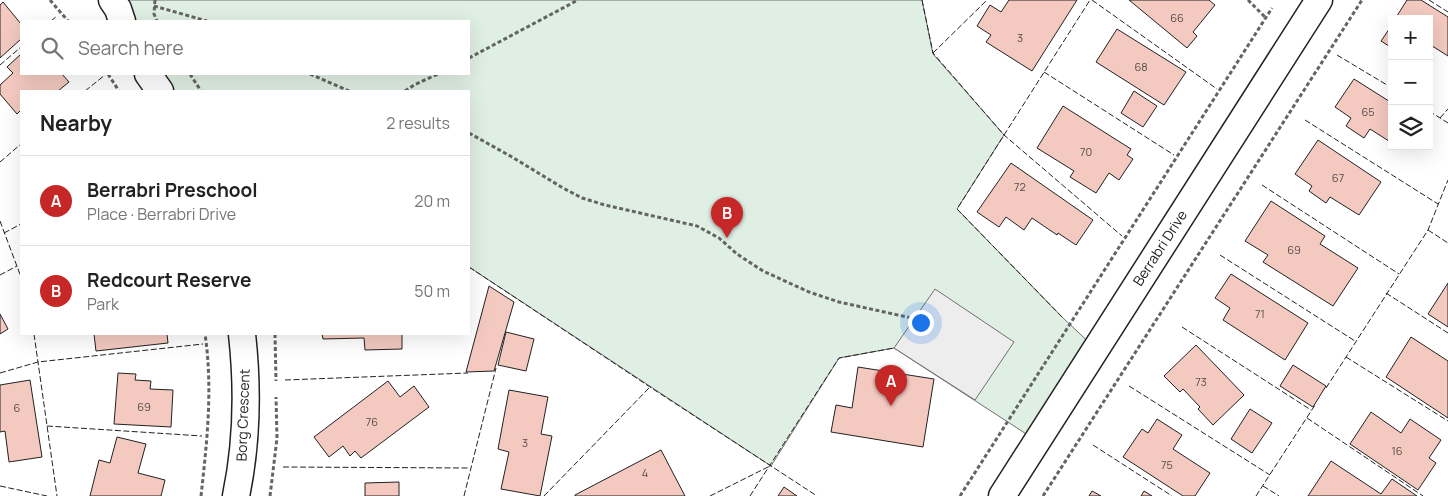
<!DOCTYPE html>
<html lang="en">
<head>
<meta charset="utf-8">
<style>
  :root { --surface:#fff; --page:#f6f6f6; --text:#222; --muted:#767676; --line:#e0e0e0; --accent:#c62828 }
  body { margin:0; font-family:Manrope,sans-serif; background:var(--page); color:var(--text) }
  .controls { position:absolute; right:15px; top:15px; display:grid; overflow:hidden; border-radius:0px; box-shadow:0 5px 20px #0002 }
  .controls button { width:45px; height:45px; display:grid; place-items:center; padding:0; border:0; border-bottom:1px solid var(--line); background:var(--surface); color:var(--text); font:25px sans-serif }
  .you { position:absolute; left:920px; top:322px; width:18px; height:18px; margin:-12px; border:4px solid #fff; border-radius:50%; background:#1a73e8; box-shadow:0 0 0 8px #1a73e833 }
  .badge { display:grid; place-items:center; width:32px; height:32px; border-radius:50%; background:var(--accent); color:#fff; font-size:16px; font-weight:700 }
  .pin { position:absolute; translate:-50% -41px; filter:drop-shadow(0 1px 2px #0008) }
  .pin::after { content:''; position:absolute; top:26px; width:18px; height:15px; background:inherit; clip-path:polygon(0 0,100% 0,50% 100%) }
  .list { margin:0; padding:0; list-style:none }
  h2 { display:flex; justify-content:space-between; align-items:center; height:65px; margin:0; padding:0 20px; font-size:21px }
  h2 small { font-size:16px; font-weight:400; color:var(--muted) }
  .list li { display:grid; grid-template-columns:32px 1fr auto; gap:15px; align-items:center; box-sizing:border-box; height:90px; padding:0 20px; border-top:1px solid var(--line) }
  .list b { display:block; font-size:19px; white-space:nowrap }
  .list p { margin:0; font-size:16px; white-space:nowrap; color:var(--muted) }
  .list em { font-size:16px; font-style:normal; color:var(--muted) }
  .icon { flex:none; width:28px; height:28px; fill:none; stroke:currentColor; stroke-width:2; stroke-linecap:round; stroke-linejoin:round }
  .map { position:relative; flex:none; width:1448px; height:496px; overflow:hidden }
  .search { position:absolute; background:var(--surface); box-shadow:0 5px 20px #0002; left:20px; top:20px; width:450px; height:55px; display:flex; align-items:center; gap:12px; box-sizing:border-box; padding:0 18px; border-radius:0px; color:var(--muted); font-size:19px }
  .panel { position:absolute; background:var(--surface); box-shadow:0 5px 20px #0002; left:20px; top:90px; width:450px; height:245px; border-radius:0px }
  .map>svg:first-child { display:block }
  .green { fill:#e0efe3; stroke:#6f6f6f }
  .parking { fill:#ededed; stroke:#6f6f6f }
  .building { fill:#f3c9c0; stroke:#222 }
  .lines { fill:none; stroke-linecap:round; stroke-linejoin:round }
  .minor-casing { stroke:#222; stroke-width:29 }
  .path { stroke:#646464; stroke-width:3; stroke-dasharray:4 2.5; stroke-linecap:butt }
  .minor { stroke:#fff; stroke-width:26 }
  .fence { stroke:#222; stroke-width:1; stroke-dasharray:6 2.5; stroke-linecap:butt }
  .labels { text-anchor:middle; stroke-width:4; stroke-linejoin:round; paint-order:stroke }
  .number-label { font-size:11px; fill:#564c4a }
  .street-label { font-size:14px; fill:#222; stroke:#fff }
</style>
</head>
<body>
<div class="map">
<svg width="1448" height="496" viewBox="0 0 1448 496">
  <rect width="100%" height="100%" fill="#fff"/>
  <polygon class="green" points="112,0 922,0 933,54 1004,135 957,209 1062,317 1096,349 1037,441 894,348 839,358 771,466 469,267 469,91 160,91 148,74 469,74 469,21 122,21"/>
  <polygon class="parking" points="935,289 1014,342 975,400 894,348"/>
  <g class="building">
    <polygon points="1009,0 1077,0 1032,71 986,42 991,35 977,26 990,5 1001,12"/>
    <polygon points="1129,0 1209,0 1215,5 1193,32 1197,36 1187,48"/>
    <polygon points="1407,0 1421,0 1448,17 1448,56 1429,44 1429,19 1395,19"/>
    <polygon points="3,2 21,24 21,39 0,58 0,5"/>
    <polygon points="1392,25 1392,48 1381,41"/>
    <polygon points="1117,29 1186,72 1164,105 1096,62"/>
    <polygon points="21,54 21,74 62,74 69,82 58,91 21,91 21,110 17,114 0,94 0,85 13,73 7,67"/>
    <polygon points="1354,79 1392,103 1392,143 1370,129 1364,138 1346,126 1351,118 1335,107"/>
    <polygon points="1134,91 1157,106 1143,127 1121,113"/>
    <polygon points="1063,106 1131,149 1127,155 1133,159 1119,180 1109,173 1096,193 1070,177 1074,171 1037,148"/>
    <polygon points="1318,140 1381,182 1359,215 1330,197 1326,203 1309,191 1312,186 1295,174"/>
    <polygon points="1011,163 1093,220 1076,245 1058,233 1057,235 1032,218 1024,230 1006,217 999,227 977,212"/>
    <polygon points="1271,201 1325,236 1320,244 1358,268 1333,306 1263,262 1268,255 1245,241"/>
    <polygon points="1231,274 1308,323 1285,360 1223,320 1230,308 1215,298"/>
    <polygon points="1448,283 1448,327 1428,314"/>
    <polygon points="489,286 514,302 494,371 466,372"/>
    <polygon points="0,314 8,329 0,334"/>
    <polygon points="506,332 534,339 526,371 498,365"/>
    <polygon points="94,334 167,334 168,343 96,351"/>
    <polygon points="322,334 402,334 402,349 365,350 364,338 323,339"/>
    <polygon points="1411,337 1448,361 1448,418 1386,377"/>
    <polygon points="1196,345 1244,395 1213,425 1198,409 1200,407 1183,389 1180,392 1164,376"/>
    <polygon points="1293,365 1326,386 1313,407 1280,386"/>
    <polygon points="858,367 934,379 923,447 831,432 836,405 852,408"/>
    <polygon points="118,373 136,374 135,380 151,381 150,389 173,390 171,427 114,424"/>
    <polygon points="30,380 42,457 9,462 5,431 0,432 0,385"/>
    <polygon points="388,381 400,397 414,386 429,407 361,458 355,451 350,456 343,446 329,457 314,437"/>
    <polygon points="509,390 548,397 541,434 552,436 540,496 501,489 509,452 498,449"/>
    <polygon points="1250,409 1272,423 1252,453 1231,439"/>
    <polygon points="1371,412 1401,433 1410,419 1441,440 1429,458 1436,463 1418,490 1350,444"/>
    <polygon points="1157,419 1182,435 1173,449 1210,473 1195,496 1183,496 1123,457 1142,429 1148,433"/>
    <polygon points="117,437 146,444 138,473 165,480 161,496 90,496 99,460 110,463"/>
    <polygon points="661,450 685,496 575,496 575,495"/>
    <polygon points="1331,461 1381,494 1392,479 1417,496 1308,496"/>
    <polygon points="399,482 399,496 365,496 365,483"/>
    <polygon points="784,487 797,496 778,496"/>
    <polygon points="1092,491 1101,496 1089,496"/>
    <polygon points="1144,491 1152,496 1141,496"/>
  </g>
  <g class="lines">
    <defs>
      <g id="minor">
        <polyline points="112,0 118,9 122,21"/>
        <polyline points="148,74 160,91"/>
        <path d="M 236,496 C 247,443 248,388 242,334"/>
        <polyline points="1002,496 1319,0"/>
      </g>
    </defs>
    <use href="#minor" class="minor-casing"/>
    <g class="path">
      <polyline points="50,0 68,21"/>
      <polyline points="155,0 154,14 157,21"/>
      <polyline points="1248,0 1266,18"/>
      <polyline points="154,6 207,21"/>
      <polyline points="469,58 578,0"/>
      <polyline points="108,74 119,91"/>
      <polyline points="190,74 201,91"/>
      <polyline points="310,74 349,91"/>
      <polyline points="405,91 414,85 438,74"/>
      <polyline points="469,133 512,157 563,188 582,198 605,205 697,226 719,238 737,254 763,271 809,292 839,302 916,319"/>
      <polyline points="275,334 276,381"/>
      <path d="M 201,496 C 207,442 213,388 205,334"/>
      <polyline points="270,496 277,438 276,397"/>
      <polyline points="960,496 1272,8"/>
      <polyline points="1043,496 1362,0"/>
    </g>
    <use href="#minor" class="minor"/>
    <g class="fence">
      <polyline points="922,0 933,53 1004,135 1122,236"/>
      <polyline points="1092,0 1217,89"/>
      <polyline points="1429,0 1448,12"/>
      <polyline points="51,21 57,16"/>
      <polyline points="933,53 987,0"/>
      <polyline points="1337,55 1392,88"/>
      <polyline points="0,65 21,47"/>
      <polyline points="1044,72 1174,155"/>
      <polyline points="85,91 105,75"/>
      <polyline points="1429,111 1448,123"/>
      <polyline points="1440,118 1448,109"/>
      <polyline points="1305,120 1438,204"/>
      <polyline points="0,162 21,144"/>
      <polyline points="1262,185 1399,274"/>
      <polyline points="0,221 21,277"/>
      <polyline points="1428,230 1448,243"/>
      <polyline points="4,233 21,224"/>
      <polyline points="1220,255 1355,341"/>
      <polyline points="469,267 650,387 817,496"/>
      <polyline points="0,275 17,266"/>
      <polyline points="1386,293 1448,333"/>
      <polyline points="1062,317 957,209 1090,0"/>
      <polyline points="1182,327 1311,410"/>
      <polyline points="34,334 57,496"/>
      <polyline points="1346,357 1448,421"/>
      <polyline points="0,373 38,362 203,344"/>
      <polyline points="285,380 468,373"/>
      <polyline points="1129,386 1270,475"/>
      <polyline points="1326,388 1428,230 1448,180"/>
      <polyline points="1307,418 1423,496"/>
      <polyline points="47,426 202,436"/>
      <polyline points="1093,445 1172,496"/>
      <polyline points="283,467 470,468"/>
      <polyline points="0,486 47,496"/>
      <polyline points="1263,486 1279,496"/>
      <polyline points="464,496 496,368"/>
      <polyline points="544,496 650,387"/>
      <polyline points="710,496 768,467"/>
      <polyline points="750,496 839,358 894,348"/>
      <polyline points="1256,496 1315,405"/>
    </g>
  </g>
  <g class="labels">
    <g class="number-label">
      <text x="1177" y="22">66</text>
      <text x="1020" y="42">3</text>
      <text x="1141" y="71">68</text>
      <text x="1368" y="116">65</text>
      <text x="1086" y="156">70</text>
      <text x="1338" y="182">67</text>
      <text x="1020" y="191">72</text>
      <text x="1294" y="254">69</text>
      <text x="1260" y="318">71</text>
      <text x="1201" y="386">73</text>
      <text x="144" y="411">69</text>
      <text x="17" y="412">6</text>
      <text x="372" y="426">76</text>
      <text x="525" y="447">3</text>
      <text x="1397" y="455">16</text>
      <text x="1167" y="469">75</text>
      <text x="645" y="477">4</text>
    </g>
    <g class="street-label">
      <text transform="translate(1160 248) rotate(-57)" y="5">Berrabri Drive</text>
      <text transform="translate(243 415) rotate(-88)" y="5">Borg Crescent</text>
    </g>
  </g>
</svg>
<div class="controls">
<button>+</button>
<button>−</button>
<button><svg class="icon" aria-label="layers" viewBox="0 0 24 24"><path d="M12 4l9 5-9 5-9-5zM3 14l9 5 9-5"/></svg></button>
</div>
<div class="you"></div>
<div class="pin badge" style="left:891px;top:406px">A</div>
<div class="pin badge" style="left:727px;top:238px">B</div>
<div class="search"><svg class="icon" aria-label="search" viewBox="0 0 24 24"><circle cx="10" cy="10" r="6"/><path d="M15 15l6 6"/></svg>Search here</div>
<section class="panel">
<h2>Nearby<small>2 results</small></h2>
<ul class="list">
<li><span class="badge">A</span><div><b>Berrabri Preschool</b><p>Place · Berrabri Drive</p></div><em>20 m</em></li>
<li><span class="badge">B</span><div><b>Redcourt Reserve</b><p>Park</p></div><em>50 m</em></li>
</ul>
</section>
</div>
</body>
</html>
